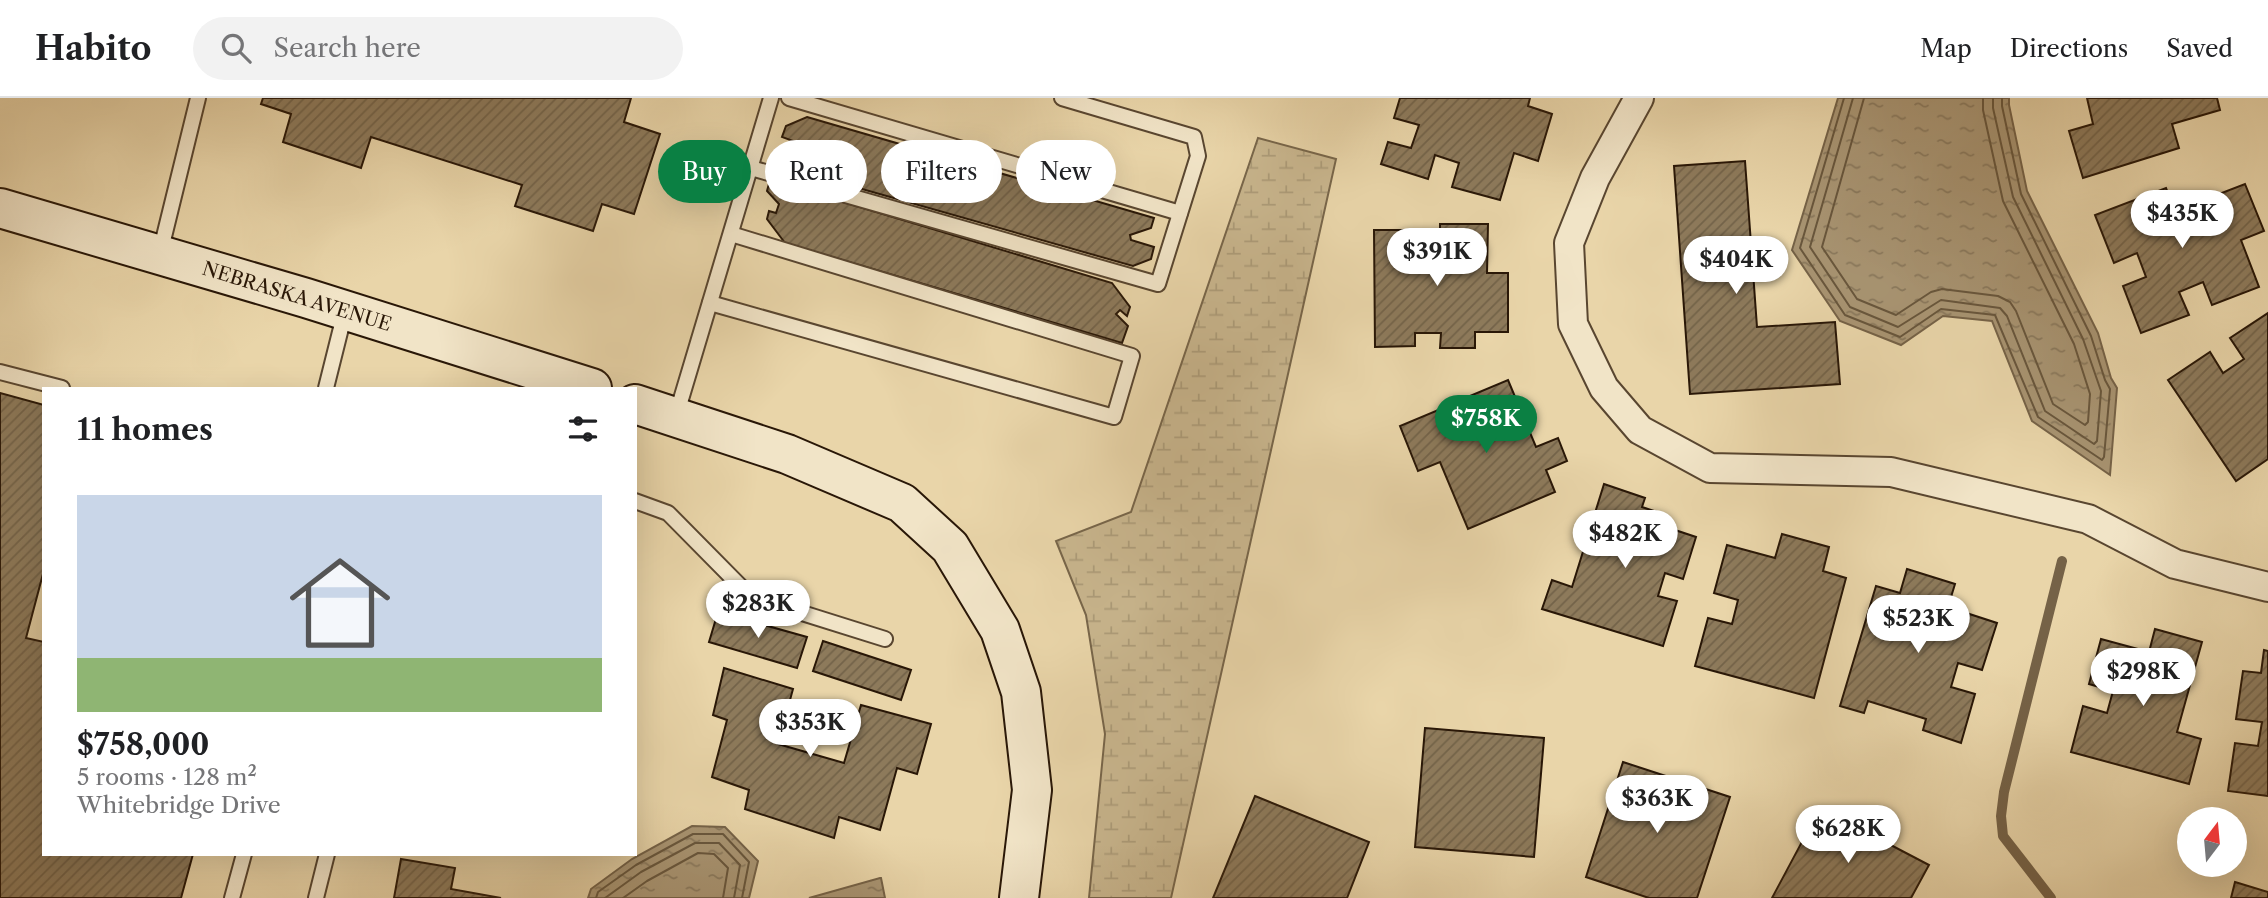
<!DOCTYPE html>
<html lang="en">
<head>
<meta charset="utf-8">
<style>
  :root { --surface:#fff; --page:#f2f2f2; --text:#202124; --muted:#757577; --line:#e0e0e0; --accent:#0b8043 }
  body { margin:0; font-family:"Libre Caslon Text",serif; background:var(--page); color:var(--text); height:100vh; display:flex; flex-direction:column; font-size:26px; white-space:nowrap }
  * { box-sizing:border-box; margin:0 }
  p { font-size:23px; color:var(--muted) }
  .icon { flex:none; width:38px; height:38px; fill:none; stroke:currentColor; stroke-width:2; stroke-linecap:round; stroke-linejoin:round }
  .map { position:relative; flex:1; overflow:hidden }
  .drawer { position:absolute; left:42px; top:289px; width:595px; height:469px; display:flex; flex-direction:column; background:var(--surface); border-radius:0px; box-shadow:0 7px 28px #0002 }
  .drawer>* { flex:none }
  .guide { position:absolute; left:658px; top:42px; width:665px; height:63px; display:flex; gap:14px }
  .needle { width:46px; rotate:16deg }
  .controls { position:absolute; left:2177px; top:709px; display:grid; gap:14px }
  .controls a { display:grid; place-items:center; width:70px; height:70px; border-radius:50%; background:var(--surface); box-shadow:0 7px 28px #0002; font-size:35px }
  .price { position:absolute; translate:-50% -60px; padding:0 16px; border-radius:24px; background:#fff; color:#222; font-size:23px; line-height:46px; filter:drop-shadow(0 2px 4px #0008) }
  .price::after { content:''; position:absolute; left:50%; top:42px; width:21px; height:16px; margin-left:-10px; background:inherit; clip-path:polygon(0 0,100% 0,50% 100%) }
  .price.active { background:var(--accent); color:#fff }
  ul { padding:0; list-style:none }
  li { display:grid; align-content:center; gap:14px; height:371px; padding:0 35px }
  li+li { border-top:2px solid var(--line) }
  li span { display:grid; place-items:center; height:217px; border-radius:0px; color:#555 }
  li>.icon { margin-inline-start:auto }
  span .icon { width:126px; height:126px; fill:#fffc; stroke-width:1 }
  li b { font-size:30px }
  h2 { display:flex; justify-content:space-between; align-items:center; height:84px; padding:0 35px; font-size:30px }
  .tag { padding:0 24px; border-radius:32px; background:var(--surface); box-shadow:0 7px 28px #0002; font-size:24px; line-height:63px }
  .tag.active { background:var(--accent); color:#fff }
  header { display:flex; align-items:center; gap:42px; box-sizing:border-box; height:98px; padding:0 35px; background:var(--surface); border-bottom:2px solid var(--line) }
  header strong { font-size:33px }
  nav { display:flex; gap:38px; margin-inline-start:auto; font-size:24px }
  .search { width:490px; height:63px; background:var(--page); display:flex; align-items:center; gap:18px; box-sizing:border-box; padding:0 24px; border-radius:38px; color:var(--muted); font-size:26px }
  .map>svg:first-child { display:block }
  .wetland { fill:url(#wetland-marsh); stroke:#78664a; stroke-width:2 }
  .water { fill:url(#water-ripples); stroke:#756247; stroke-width:2 }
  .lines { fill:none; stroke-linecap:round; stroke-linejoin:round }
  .shore { stroke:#68563c; stroke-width:2 }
  .stream { stroke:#756247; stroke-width:10 }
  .building { fill:url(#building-hatch); stroke:#291707; stroke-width:2 }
  .lane-casing { stroke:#594630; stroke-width:18 }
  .street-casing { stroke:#594630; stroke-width:32 }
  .secondary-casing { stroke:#291707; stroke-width:42 }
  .lane { stroke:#f1e4c7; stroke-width:14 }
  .street { stroke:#f1e4c7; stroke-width:28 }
  .secondary { stroke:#f1e4c7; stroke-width:38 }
  .labels { text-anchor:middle; stroke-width:5; stroke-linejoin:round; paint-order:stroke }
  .street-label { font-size:19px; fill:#291707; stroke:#f1e4c7 }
</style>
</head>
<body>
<header>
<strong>Habito</strong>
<div class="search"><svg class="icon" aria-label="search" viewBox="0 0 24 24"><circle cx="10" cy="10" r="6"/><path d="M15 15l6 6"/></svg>Search here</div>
<nav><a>Map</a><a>Directions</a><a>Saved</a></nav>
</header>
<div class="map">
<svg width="2268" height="800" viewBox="0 0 2268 800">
  <defs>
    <pattern id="wetland-marsh" width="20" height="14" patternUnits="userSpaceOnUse" patternTransform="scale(1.75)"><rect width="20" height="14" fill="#c8b58d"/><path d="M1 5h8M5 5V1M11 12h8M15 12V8" fill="none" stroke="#ac9b78"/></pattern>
    <pattern id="water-ripples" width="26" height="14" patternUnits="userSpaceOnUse" patternTransform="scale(1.75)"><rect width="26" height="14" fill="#a89472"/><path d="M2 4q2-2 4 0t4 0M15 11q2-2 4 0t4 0" fill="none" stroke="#89785c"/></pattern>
    <pattern id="building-hatch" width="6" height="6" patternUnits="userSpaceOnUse" patternTransform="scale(1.75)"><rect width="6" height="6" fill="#8d7a5b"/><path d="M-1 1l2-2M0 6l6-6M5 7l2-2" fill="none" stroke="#736349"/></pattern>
  </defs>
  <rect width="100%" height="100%" fill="#e9d5a9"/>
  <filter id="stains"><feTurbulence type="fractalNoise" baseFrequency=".00286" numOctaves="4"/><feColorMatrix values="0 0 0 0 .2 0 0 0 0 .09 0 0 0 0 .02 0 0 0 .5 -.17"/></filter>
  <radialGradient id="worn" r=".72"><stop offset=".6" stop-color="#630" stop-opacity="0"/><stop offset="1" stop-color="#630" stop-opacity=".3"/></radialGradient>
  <polygon class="wetland" points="1258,40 1336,61 1171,800 1089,800 1105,636 1086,517 1056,443 1131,414"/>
  <g class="water">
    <polygon points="1838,0 2009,0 2009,7 2027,93 2098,235 2111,280 2117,290 2110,377 2032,323 1992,223 1943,218 1901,247 1840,223 1792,152"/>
    <polygon points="692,728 725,729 758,763 749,800 588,800 591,791 632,761"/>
    <polygon points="881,780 885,800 809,800 880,780"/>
  </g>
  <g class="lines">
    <g class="shore">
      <polyline points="1844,0 1800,150 1845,217 1900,239 1941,211 1995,217 2038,319 2102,362 2104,359 2110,291 2105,282 2091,238 2021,96 2002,8 2002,0"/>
      <polyline points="1853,0 1810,149 1850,209 1898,229 1941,202 2000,210 2007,218 2045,313 2094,346 2097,343 2101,293 2083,241 2013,99 1993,10 1993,0"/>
      <polyline points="1864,0 1822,149 1857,201 1896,217 1931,194 1942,191 1998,198 2010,204 2016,213 2053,306 2085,327 2088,324 2090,296 2074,246 2003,103 1983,12 1983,0"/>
      <polyline points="596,800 598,794 636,767 693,736 723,736 749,764 742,800"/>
      <polyline points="605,800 641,774 695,745 719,745 740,767 734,800"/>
      <polyline points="623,800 647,783 698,755 714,756 728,770 723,800"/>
    </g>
    <polyline class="stream" points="2051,800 2003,738 2001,718 2004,694 2062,463"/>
  </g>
  <g class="building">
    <polygon points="263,0 631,0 624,24 660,36 634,116 602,106 593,133 515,108 522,87 371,39 361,70 283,44 291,16 261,6"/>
    <polygon points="1400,0 1530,0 1528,8 1552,16 1538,63 1514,55 1500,102 1452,89 1459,65 1435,57 1428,81 1381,66 1388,44 1411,50 1419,27 1394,20"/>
    <polygon points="2087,0 2217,0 2220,12 2172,26 2179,50 2083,80 2069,33 2093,26"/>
    <polygon points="807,19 1154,120 1151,130 1130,137 1131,142 1154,149 1151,161 1133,168 788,70 796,44 782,39 786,28"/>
    <polygon points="1745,63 1757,229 1835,224 1840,286 1690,296 1674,68"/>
    <polygon points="770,82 1112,185 1130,209 1127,218 1120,212 1116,216 1128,228 1122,245 785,145 767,121 769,113 776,115 779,106 767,93"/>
    <polygon points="2245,86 2264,133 2241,142 2259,189 2212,207 2203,184 2179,194 2189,217 2141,235 2123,188 2146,179 2137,155 2114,165 2095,117 2166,90 2175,113"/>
    <polygon points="1440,126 1488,126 1487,175 1508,175 1508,234 1475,234 1475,250 1440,250 1441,235 1415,235 1415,248 1375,249 1374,132 1417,132 1417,151 1440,151"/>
    <polygon points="2268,215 2268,361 2236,383 2168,282 2210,254 2223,275 2244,261 2230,240"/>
    <polygon points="1508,282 1536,349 1558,340 1567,363 1546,372 1555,394 1468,431 1440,364 1418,373 1400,328 1443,310 1453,332 1474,323 1465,300"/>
    <polygon points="0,295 44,307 44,472 26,540 44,544 44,756 193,756 181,800 0,800"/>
    <polygon points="1604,386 1645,400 1642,409 1663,416 1660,427 1696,439 1683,481 1665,475 1658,498 1677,503 1663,548 1542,511 1552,482 1572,489"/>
    <polygon points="1782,436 1829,449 1823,473 1846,480 1814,600 1695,568 1708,520 1732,526 1738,502 1714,495 1727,447 1775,460"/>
    <polygon points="1907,471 1955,486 1948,509 1997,525 1982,572 1958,565 1951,589 1975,596 1961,645 1923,632 1926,621 1868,603 1864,615 1840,608 1876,488 1900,495"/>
    <polygon points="718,514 807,539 797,570 709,544"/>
    <polygon points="2155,531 2202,544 2177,634 2201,641 2189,686 2071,654 2083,608 2107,615 2113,593 2089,586 2101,541 2149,554"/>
    <polygon points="823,543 911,572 901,602 813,573"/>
    <polygon points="2264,552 2268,553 2268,698 2228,693 2235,645 2258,648 2262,624 2236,621 2243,573 2261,575"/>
    <polygon points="724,570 793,591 778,646 844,665 861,607 931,626 917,676 897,670 880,732 839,719 834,740 745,711 749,692 712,679 727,622 713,617"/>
    <polygon points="1425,630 1544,640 1534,759 1415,749"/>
    <polygon points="1623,664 1730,699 1697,800 1649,800 1586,779"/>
    <polygon points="1255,698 1369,744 1347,800 1213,800"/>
    <polygon points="1820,710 1929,767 1911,800 1772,800"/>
    <polygon points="401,761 455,770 451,791 501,800 394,800"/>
    <polygon points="2235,784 2268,794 2268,800 2231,800"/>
  </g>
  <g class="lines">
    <g class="lane-casing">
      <g id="lane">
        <polyline points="789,0 1180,115"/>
        <polyline points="751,70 1158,186 1198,58 1194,39 1062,0"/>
        <polyline points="160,155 198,0"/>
        <polyline points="710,205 1114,319 1132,258 731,136"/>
        <polyline points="0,274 62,290"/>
        <polyline points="326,290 345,214"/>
        <polyline points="676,318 771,0"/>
        <polyline points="635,403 668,415 751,499 885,541"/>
        <polyline points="232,800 244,756"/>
        <polyline points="316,800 327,756"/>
      </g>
    </g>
    <g class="street-casing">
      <polyline id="street" points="1639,0 1595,80 1569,145 1573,226 1604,290 1640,332 1710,370 1891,374 2088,421 2175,466 2268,489"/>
    </g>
    <g class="secondary-casing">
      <g id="secondary">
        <polyline points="0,110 306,200 592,290"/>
        <polyline points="635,306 787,356 902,405 950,449 1000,532 1021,594 1032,692 1019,800"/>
      </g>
    </g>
    <use href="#lane" class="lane"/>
    <use href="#street" class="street"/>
    <use href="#secondary" class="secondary"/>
  </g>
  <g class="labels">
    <g class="street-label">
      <text transform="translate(297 198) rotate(17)" y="7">NEBRASKA AVENUE</text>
    </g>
  </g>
  <rect width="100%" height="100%" filter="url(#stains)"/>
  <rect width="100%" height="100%" fill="url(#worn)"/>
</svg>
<div class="controls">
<a><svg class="needle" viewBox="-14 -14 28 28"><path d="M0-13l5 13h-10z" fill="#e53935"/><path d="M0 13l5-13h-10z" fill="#757577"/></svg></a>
</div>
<b class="price" style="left:2182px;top:152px">$435K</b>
<b class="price" style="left:1437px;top:190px">$391K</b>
<b class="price" style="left:1736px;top:198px">$404K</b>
<b class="price active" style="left:1486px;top:357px">$758K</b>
<b class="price" style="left:1625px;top:472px">$482K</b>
<b class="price" style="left:758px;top:542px">$283K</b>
<b class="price" style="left:1918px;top:557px">$523K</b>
<b class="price" style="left:2143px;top:610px">$298K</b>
<b class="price" style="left:810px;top:661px">$353K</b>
<b class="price" style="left:1657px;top:737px">$363K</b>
<b class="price" style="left:1848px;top:767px">$628K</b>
<div class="guide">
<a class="tag active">Buy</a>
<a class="tag">Rent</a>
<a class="tag">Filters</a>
<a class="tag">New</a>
</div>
<section class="drawer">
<h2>11 homes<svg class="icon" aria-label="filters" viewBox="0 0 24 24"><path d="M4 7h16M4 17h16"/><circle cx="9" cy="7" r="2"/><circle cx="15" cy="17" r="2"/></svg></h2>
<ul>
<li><span style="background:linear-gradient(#c9d6e8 75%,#8fb573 0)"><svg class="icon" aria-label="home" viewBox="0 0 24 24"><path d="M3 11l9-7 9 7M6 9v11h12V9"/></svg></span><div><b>$758,000</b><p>5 rooms · 128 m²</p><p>Whitebridge Drive</p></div></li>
</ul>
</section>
</div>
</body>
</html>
